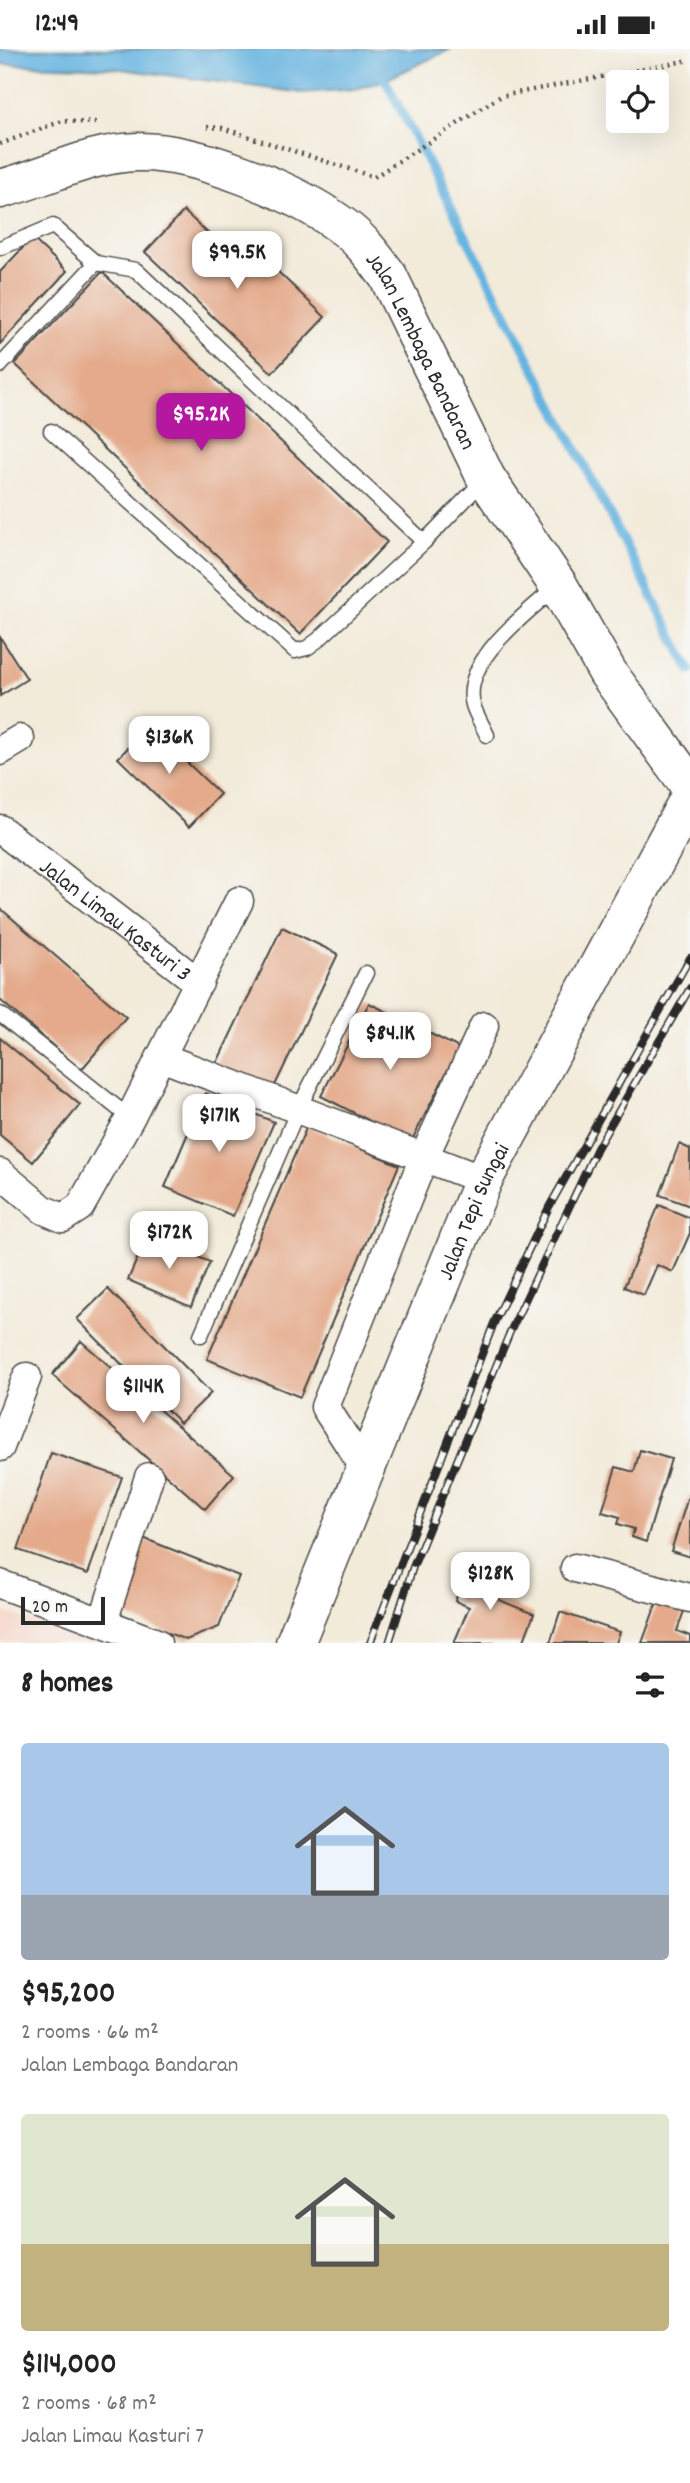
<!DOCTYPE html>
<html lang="en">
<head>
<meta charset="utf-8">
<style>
  :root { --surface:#fff; --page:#f2f2f2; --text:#222; --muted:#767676; --accent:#b5179e }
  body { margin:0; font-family:Dekko,sans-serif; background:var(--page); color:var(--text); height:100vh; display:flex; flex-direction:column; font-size:26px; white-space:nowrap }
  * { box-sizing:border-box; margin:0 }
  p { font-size:23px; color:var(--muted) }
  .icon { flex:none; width:38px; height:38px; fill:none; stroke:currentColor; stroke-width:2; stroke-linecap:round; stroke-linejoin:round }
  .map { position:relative; height:1594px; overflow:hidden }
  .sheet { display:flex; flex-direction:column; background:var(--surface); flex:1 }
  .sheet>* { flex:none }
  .fabs { position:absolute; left:606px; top:21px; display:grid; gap:14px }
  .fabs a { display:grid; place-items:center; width:63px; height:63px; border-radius:7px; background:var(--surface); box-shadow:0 7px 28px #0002; font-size:35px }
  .scale { position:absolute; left:21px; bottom:18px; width:84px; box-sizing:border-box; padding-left:7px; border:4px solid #2b2b2b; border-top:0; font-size:19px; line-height:24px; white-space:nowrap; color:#2b2b2b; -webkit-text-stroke:5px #f6f6f2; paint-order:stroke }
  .price { position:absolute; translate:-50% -60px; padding:0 16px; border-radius:14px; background:#fff; color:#222; font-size:23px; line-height:46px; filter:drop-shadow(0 2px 4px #0008) }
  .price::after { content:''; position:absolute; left:50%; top:42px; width:21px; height:16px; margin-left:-10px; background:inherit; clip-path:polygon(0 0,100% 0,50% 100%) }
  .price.selected { background:var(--accent); color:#fff }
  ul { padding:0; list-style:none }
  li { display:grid; align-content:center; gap:14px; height:371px; padding:0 21px }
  li span { display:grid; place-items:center; height:217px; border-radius:7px; color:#555 }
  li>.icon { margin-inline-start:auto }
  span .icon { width:126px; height:126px; fill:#fffc; stroke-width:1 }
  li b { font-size:30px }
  h2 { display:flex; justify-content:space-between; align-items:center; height:84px; padding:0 21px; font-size:30px }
  .status { display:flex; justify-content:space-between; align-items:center; height:49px; padding:0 35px; background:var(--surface); direction:ltr }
  .status svg { height:19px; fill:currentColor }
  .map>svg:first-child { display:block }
  .built { fill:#f6d2c4 }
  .water { fill:#66b4e0; stroke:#487086; stroke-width:2 }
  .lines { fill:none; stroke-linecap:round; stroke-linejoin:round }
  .stream { stroke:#66b4e0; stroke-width:9 }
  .building { fill:#e4aa8b }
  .lane-casing { stroke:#494845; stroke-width:17 }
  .street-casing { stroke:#494845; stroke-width:31 }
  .secondary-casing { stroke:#494845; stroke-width:41 }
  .path { stroke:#494845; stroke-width:4.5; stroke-dasharray:2 5; stroke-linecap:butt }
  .lane { stroke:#fff; stroke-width:14 }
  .street { stroke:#fff; stroke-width:28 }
  .secondary { stroke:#fff; stroke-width:38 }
  .rail-casing { stroke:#2b2b2b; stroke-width:8 }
  .rail { stroke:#f6f6f2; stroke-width:5; stroke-dasharray:16; stroke-linecap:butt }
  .labels { text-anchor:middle; stroke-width:5; stroke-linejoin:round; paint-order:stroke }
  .street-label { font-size:23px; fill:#2b2b2b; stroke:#f6f6f2 }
</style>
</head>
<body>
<div class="status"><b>12:49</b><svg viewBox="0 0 49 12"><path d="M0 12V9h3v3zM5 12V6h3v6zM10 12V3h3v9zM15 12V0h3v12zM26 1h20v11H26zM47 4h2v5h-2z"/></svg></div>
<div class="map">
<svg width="690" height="1594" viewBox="0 0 690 1594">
  <rect width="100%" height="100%" fill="#f6f6f2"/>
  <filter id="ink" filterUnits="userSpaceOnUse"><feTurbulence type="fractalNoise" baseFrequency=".0143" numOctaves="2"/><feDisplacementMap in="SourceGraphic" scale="14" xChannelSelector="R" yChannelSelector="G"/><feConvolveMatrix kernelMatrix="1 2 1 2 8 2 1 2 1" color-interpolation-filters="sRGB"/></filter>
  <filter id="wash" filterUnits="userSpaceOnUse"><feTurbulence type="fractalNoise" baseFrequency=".00686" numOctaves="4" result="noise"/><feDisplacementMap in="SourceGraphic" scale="28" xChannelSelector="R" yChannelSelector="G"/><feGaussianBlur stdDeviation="1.57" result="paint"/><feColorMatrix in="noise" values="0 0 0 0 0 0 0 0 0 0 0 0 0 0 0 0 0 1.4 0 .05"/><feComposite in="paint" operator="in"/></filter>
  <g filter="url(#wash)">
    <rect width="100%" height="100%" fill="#f3ebda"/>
    <polygon class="built" points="0,1561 94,1594 0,1594"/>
    <polygon class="water" points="0,0 451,0 385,31 356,40 303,44 112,19 0,15"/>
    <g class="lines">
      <polyline class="stream" points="381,23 690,621"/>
    </g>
    <g id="blocks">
      <g class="building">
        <polygon points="184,162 231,206 245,191 325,268 272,324 145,203"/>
        <polygon points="32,189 67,222 0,295 0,223"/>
        <polygon points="102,223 387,493 300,585 15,315"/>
        <polygon points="0,588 27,630 0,647"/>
        <polygon points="149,677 220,745 189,778 118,709"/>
        <polygon points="0,859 126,968 81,1021 0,951"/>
        <polygon points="282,878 338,905 269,1049 213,1022"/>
        <polygon points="369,954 459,999 411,1093 321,1047"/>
        <polygon points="0,989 80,1056 33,1113 0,1086"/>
        <polygon points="205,1044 274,1073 233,1167 165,1138"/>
        <polygon points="307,1077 399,1116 300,1348 207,1310"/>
        <polygon points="679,1095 690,1100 690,1157 660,1146"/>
        <polygon points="659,1156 690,1169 690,1184 673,1223 657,1216 644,1246 624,1238"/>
        <polygon points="147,1187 210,1213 191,1258 128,1231"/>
        <polygon points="108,1240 211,1344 180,1374 77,1270"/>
        <polygon points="81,1292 234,1426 205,1460 52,1326"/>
        <polygon points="640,1401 671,1410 646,1493 632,1488 634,1480 618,1475 620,1468 602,1463 616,1418 634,1423"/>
        <polygon points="51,1404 122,1428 88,1525 18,1501"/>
        <polygon points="689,1445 690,1445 690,1508 671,1502"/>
        <polygon points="143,1489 239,1527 219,1578 186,1591 113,1562"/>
        <polygon points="469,1518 506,1533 499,1551 534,1565 523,1594 454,1594 469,1558 455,1552"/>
        <polygon points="658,1550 685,1559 677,1582 690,1587 690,1594 642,1594"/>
        <polygon points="560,1563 620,1583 616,1594 550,1594"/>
      </g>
    </g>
  </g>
  <g filter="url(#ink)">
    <use href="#blocks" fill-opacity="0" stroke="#494845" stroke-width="2"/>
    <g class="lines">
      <g class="lane-casing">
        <g id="lane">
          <polyline points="0,199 53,177 96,214 136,221 424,493"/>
          <polyline points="0,317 96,214"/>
          <polyline points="51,382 295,602 307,599 318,591 424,493 485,430"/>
          <path d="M487,686c-4,-9 -11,-20 -14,-30 -12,-45 55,-92 84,-119"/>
          <polyline points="0,965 130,1069"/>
          <polyline points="201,1286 298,1061 366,924"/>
        </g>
      </g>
      <g class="street-casing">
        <g id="street">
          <polyline points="0,702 20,690"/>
          <path id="s1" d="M0,780l199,154"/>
          <polyline points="161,1008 483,1131"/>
          <polyline points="0,1124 44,1161 63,1169 80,1158 130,1069 239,852"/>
          <polyline points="0,1398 27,1328"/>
          <polyline points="365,1420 325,1358 424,1108 484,977"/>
          <polyline points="575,1519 690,1549"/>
          <polyline points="0,1535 157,1594"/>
          <polyline points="103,1573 149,1428"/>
        </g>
      </g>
      <g class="secondary-casing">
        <g id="secondary">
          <path id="s2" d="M0,140c48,-12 88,-36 138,-37 59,-1 156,39 203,73 20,14 33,32 47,51l98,202 72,107 50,88 82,113"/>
          <path id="s3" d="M295,1594l188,-463 207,-383"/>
        </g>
      </g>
      <g class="path">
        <polyline points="207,78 222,79 374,128 501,47 690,11"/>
        <polyline points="0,95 62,72 96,74"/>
      </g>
      <use href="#lane" class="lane"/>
      <use href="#street" class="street"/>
      <use href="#secondary" class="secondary"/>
      <g class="rail-casing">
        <g id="rail">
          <polyline points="370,1594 494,1274 549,1158 690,909"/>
          <polyline points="389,1594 413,1518 510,1283 597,1099 690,939"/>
        </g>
      </g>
      <use href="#rail" class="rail"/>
    </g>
  </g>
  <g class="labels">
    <g class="street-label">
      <text dy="8" stroke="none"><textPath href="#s2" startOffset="513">Jalan Lembaga Bandaran</textPath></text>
      <text dy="8" stroke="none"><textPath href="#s1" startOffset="147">Jalan Limau Kasturi 3</textPath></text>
      <text dy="8" stroke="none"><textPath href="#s3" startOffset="467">Jalan Tepi Sungai</textPath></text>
    </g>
  </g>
</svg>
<div class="fabs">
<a><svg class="icon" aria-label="locate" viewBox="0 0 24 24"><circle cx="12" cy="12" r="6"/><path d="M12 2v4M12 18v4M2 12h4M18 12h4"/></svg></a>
</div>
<div class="scale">20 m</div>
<b class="price" style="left:237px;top:242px">$99.5K</b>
<b class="price selected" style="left:201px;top:404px">$95.2K</b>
<b class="price" style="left:169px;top:727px">$136K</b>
<b class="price" style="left:390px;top:1023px">$84.1K</b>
<b class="price" style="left:219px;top:1105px">$171K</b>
<b class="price" style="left:169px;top:1222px">$172K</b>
<b class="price" style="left:143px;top:1376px">$114K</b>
<b class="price" style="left:490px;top:1563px">$128K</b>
</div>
<section class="sheet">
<h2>8 homes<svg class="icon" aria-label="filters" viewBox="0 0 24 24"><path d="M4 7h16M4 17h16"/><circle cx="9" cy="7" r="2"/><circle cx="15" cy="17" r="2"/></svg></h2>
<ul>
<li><span style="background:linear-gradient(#a9c7e8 70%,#9aa5b1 0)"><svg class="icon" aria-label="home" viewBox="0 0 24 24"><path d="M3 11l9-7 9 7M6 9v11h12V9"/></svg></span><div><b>$95,200</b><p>2 rooms · 66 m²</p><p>Jalan Lembaga Bandaran</p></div></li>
<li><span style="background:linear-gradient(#dfe7d0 60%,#c2b280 0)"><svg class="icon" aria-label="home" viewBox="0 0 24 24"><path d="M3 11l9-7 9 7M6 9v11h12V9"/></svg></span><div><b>$114,000</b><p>2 rooms · 68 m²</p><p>Jalan Limau Kasturi 7</p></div></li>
</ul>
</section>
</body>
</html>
